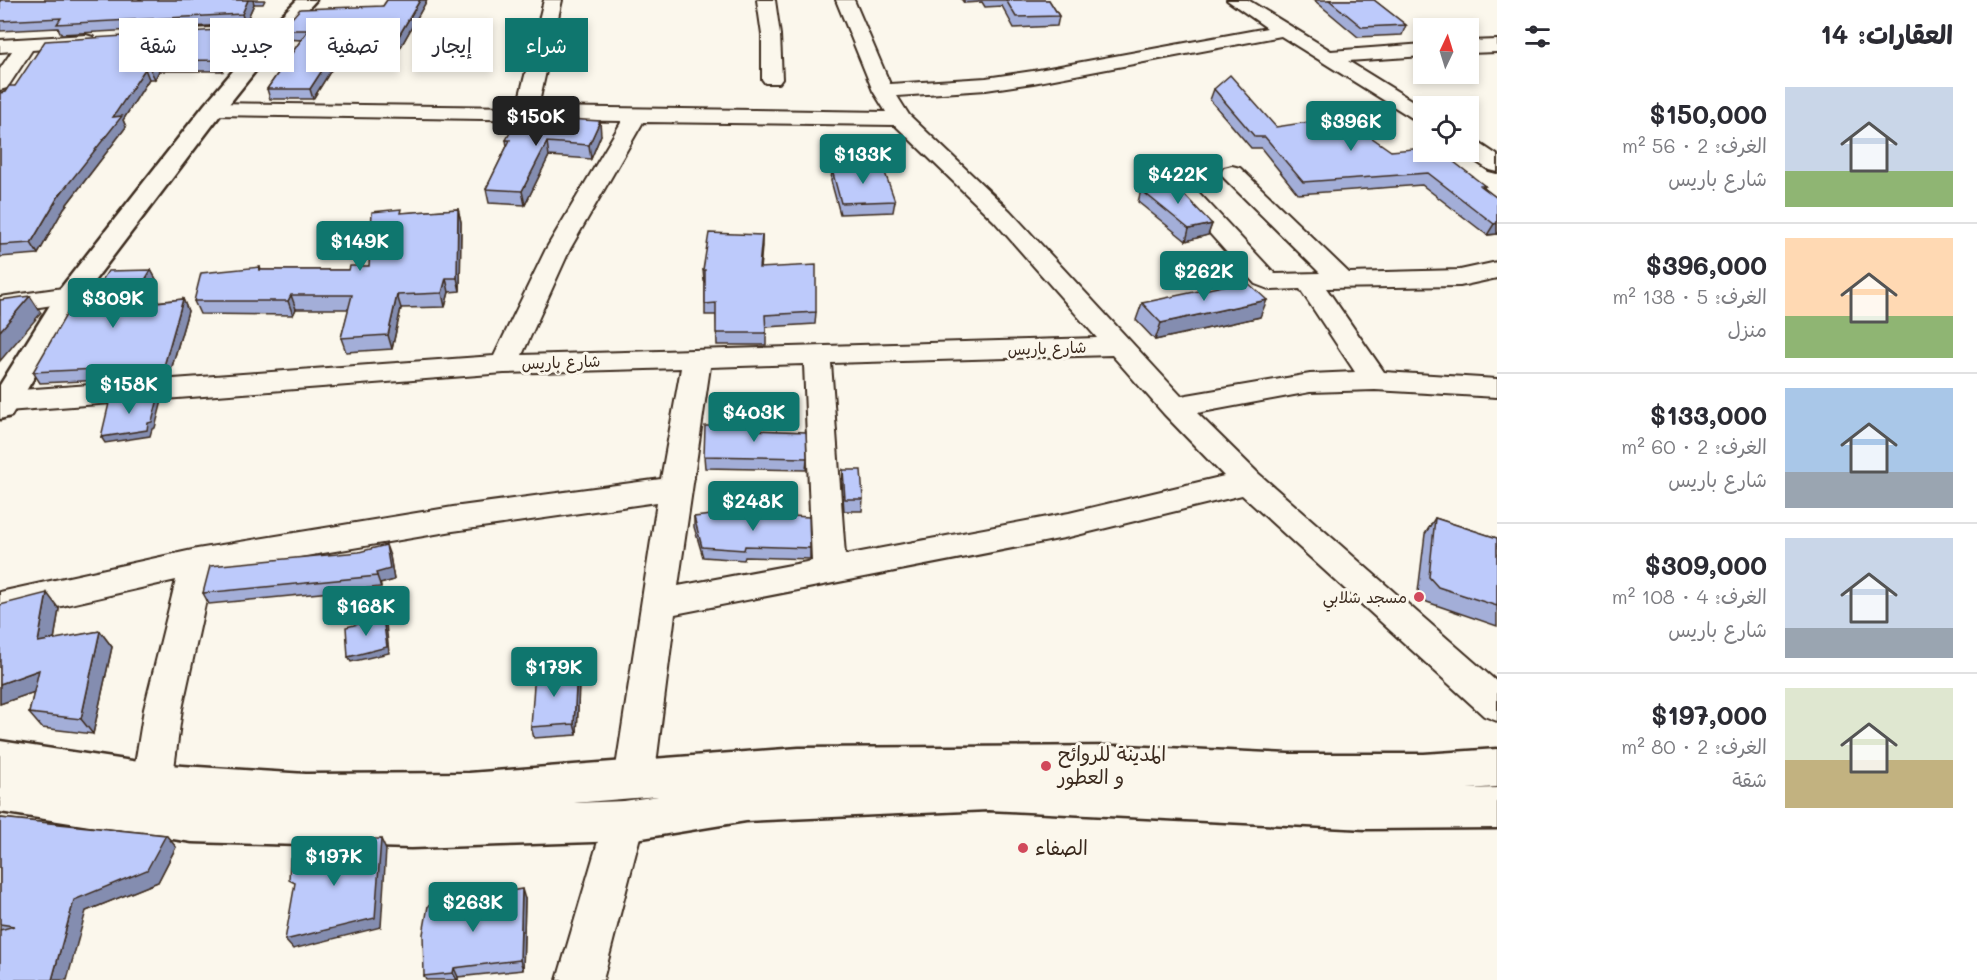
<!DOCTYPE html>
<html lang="ar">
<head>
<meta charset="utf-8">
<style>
  :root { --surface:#fff; --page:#f7f7f7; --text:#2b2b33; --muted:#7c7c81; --line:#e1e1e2; --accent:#0f766e }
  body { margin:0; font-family:Mali,"Playpen Sans Arabic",sans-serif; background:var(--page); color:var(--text); direction:rtl; height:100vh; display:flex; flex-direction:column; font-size:22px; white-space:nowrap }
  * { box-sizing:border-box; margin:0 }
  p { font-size:20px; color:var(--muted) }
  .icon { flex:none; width:33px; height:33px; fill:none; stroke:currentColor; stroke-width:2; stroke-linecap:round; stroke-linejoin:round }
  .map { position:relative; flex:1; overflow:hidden; direction:ltr }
  .sheet { display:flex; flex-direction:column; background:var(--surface); width:480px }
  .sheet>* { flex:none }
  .top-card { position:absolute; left:18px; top:18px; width:570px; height:54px; direction:rtl; display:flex; gap:12px }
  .needle { width:39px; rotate:4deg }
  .tools { position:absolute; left:1413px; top:18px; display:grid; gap:12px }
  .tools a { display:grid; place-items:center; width:66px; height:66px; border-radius:0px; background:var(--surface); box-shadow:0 3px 9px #0003; font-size:30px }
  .price { position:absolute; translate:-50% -51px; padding:0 14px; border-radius:6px; background:var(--accent); color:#fff; font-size:20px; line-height:39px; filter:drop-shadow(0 2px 3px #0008) }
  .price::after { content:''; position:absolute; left:50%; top:36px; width:18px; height:14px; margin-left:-9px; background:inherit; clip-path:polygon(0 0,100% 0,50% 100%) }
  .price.active { background:#222; color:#fff }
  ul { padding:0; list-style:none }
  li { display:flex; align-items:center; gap:18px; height:150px; padding:0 24px }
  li+li { border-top:2px solid var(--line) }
  li span { display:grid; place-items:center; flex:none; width:168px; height:120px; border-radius:0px; color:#555 }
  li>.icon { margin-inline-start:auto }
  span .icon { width:72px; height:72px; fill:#fffc; stroke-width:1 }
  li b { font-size:26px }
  h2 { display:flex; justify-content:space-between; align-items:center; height:72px; padding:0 24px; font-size:26px }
  .chip { padding:0 21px; border-radius:0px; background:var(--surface); box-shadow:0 3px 9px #0003; font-size:21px; line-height:54px }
  .chip.active { background:var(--accent); color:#fff }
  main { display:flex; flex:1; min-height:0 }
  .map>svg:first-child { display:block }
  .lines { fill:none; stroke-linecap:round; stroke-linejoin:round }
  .street-casing { stroke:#3b2a1e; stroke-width:4 }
  .secondary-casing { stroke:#3b2a1e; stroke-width:5 }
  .street { fill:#fbf7ec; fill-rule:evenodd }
  .secondary { fill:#fbf7ec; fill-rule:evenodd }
  .wall { fill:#a3aed8; stroke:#3b2a1e; stroke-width:1.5 }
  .shaded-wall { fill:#848db0; stroke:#3b2a1e; stroke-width:1.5 }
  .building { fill:#bdcafb; stroke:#3b2a1e; stroke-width:1.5 }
  .poi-dot { fill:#d1495b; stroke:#fbf7ec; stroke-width:2 }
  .labels { text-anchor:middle; stroke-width:6; stroke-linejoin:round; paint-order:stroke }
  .street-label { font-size:16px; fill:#3b2a1e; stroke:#fbf7ec }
  .poi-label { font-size:16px; fill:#3b2a1e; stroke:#fbf7ec; text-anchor:end }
  .near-poi-label { font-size:20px; fill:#3b2a1e; stroke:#fbf7ec; text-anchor:start }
</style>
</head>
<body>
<main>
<section class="sheet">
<h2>العقارات: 14<svg class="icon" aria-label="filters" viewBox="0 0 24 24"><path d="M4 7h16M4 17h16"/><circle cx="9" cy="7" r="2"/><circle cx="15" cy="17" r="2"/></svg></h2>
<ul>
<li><span style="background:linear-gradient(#c9d6e8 70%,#8fb573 0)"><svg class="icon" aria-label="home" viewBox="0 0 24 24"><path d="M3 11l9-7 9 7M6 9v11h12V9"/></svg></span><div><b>$150,000</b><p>الغرف: 2 · 56 m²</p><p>شارع باريس</p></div></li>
<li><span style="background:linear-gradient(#ffd9b3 65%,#8fb573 0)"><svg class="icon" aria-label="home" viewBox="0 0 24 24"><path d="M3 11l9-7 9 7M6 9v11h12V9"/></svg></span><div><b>$396,000</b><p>الغرف: 5 · 138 m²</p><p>منزل</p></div></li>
<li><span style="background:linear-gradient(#a9c7e8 70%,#9aa5b1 0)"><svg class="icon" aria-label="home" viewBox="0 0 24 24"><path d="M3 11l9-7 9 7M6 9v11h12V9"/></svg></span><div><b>$133,000</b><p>الغرف: 2 · 60 m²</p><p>شارع باريس</p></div></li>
<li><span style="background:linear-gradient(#c9d6e8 75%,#9aa5b1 0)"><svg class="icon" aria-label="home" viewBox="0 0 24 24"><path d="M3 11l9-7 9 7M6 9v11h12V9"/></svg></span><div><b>$309,000</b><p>الغرف: 4 · 108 m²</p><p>شارع باريس</p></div></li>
<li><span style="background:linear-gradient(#dfe7d0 60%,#c2b280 0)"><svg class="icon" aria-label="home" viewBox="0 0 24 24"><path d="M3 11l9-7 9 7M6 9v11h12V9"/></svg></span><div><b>$197,000</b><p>الغرف: 2 · 80 m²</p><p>شقة</p></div></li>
</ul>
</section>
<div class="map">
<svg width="1497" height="980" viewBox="0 0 1497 980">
  <rect width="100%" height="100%" fill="#fbf7ec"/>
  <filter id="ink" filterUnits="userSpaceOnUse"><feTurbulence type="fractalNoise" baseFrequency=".0167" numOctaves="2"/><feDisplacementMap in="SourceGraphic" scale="12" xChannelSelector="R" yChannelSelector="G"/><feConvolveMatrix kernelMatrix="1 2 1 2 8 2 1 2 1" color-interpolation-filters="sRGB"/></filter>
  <g filter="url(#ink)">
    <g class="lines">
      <g class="street-casing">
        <g id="street">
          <path d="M544,0h18l-24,107 348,5 -13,-21 -37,-91h18l36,84 96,-6 47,-7 234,-43 -40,-28h21l83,51 93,-7v12l-76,5 76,47v15l-7,-2 -136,-85 -248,47 -47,7 -89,6 12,19 101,96 171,185 129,-22 45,-2 -55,-83 -29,1 -16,-6 -85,-95 -3,-5 3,-5 8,-2 8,2 89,95 45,-1 -96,-95 -3,-5 3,-5 8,-2 8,2 109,105 111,-3 37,-8v16l-37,8 -134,2 58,84 113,7v18l-122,-7 -65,2 -113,21 62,61 238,208v39l-13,-5 -242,-221 -173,42 -394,77 -21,166 -6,13 -14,5 -14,-5 -6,-13 43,-278 -204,29 -241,41 -30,137 -10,74 -6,13 -14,5 -14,-5 -6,-13 12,-74 32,-129 -176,40v-28l197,-43 256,-42 208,-28 20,-111 -177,5 -497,38 -7,-2v-16l7,-2 487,-35 52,-107 76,-128 -409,-6 -7,-2 -3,-4 3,-4 7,-2 304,4zM643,122l252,3 99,96 103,117 -575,17 48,-106zM1112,355l52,59 60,62 -155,37 -224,42 -14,-192zM804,364l8,197 -134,25 32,-219z"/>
          <polygon points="757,0 775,0 780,35 782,79 779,83 765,83 762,79 762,35"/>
          <polygon points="278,24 285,26 287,30 285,34 193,41 186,39 184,35 186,31 193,29"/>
          <polygon points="86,35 93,37 95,41 93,45 32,50 7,88 0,90 0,69 12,51 0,52 0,40"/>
          <polygon points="1497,40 1497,52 1468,53 1468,41"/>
          <polygon points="1468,140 1476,141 1497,155 1497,172 1489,170 1462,152 1468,152"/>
          <polygon points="70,287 79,289 83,295 79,301 0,313 0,297"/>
          <polygon points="624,802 638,808 644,821 603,980 557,980 604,821 610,808"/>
        </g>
      </g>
      <g class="secondary-casing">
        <g id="secondary">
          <polygon points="297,0 316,0 285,34 221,114 82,297 11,416 0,419 0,385 60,289 205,104 271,26"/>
          <path d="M0,741l152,23 154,10 163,-1 330,-25 327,-2 162,8h136l73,-5v38l-30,2 30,-1v40l-131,1 -378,-19 -242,11 -122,20 -213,7 -219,-6 -192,-30zM658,796l-34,5 -50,2z"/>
        </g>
      </g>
      <use href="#street" class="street"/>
      <use href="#secondary" class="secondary"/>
    </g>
    <g class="wall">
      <polygon points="0,0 265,0 263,4 254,4 245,24 61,34 58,28 0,31"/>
      <polygon points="387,0 427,0 390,66 333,67 313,99 270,99 267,89 301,40 284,39 281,30 383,6"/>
      <polygon points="962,0 1049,0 1059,16 1057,26 1014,28 1002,6 985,7 982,2 964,3"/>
      <polygon points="1314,0 1374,0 1406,25 1402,35 1358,37"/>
      <polygon points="234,29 238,39 223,71 159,71 155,79 149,79 123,120 126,127 64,208 38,254 0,257 0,93 5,92 15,86"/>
      <polygon points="1214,89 1276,127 1391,151 1485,186 1484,188 1497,198 1497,234 1487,235 1422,185 1298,194 1261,148 1251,148 1210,100"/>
      <polygon points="601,135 591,159 549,156 525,205 489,203 486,189 507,146 506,140"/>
      <polygon points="832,170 895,201 893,212 840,214 831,181"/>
      <polygon points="1141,190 1212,224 1208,235 1186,241 1138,202"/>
      <polygon points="458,209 461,222 460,291 449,292 445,307 401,308 392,349 346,352 341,338 349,309 296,309 293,315 200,314 194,301 260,267 261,270 349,270 369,266 402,213"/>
      <polygon points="762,235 760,268 816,312 815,324 766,327 766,345 717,345 716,315 705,315 705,281 704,281 703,270"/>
      <polygon points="151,270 157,281 143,303 183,299 188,311 169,377 40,383 33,372"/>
      <polygon points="1142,303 1260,317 1155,340 1136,320"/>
      <polygon points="752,430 807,458 806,470 705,468 704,456"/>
      <polygon points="843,470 863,499 862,511 844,511 842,482"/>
      <polygon points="694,517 810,548 810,559 745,557 744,560 703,557 694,527"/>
      <polygon points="1435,518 1497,538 1497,626 1427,602 1418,592 1425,534"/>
      <polygon points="390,556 394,580 380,584 381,587 209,604 203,593"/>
      <polygon points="0,605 59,609 54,640 100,631 112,647 93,734 42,728 29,713 34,692 0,704"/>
      <polygon points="577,669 579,680 577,735 534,738 531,727"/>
      <polygon points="0,818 166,835 176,847 158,882 86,911 0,980"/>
      <polygon points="525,899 523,970 458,977 458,980 426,980 424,976"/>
    </g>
    <g class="shaded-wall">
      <polygon points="248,0 253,0 254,4 245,24 242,14"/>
      <polygon points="420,0 427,0 390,66 387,56"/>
      <polygon points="234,29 238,39 223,71 219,60"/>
      <polygon points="330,58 333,67 313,99 310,89"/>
      <polygon points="155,61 159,71 155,79 150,69"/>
      <polygon points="145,69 149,79 123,120 126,127 64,208 38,254 31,243 58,197"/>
      <polygon points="600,121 601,135 591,159 589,145"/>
      <polygon points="547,142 549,156 525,205 522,191"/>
      <polygon points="458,209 461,222 460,291 457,278"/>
      <polygon points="1497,223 1497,234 1487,235 1494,224"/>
      <polygon points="1212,224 1208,235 1186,241 1189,229"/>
      <polygon points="762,235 762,247 759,280 759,268"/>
      <polygon points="151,270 157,281 136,316 130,305"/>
      <polygon points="446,278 449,292 445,307 442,293"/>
      <polygon points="291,295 296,309 293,315 288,301"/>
      <polygon points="397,295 401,308 392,349 388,335"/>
      <polygon points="30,296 41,313 0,361 0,331"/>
      <polygon points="183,299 188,311 169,377 164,366"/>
      <polygon points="1267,300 1260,317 1155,340 1161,323"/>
      <polygon points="159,395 162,401 155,428 152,429 150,436 105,443 101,437 148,423"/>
      <polygon points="386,545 390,556 394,580 380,584 381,587 376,573"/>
      <polygon points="47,593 59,609 51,658 38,642"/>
      <polygon points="383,618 386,624 389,653 351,662 348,657"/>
      <polygon points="100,631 112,647 93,734 81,719"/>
      <polygon points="577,669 579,680 577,735 574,724"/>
      <polygon points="39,670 52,686 0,704 0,684"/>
      <polygon points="166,835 176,847 158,882 86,911 67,980 52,980 74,900"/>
      <polygon points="381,839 386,850 381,927 293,949 285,940"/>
      <polygon points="522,889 525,899 523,970 520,960"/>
      <polygon points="454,968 458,977 458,980 457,980 453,973"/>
    </g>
    <g class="building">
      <polygon points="0,0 248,0 242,14 57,24 61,18 0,21"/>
      <polygon points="387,0 420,0 387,56 330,58 310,89 267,89 308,30 281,30 300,9 383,6"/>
      <polygon points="1006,0 1049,0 1059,16 1016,17"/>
      <polygon points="1329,0 1374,0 1406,25 1362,27"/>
      <polygon points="234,29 219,60 155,61 150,69 145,69 113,117 122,116 58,197 31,243 0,245 0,93 5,92 9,86 15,86 45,41"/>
      <polygon points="1230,75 1276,127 1342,117 1391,151 1424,148 1424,152 1441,152 1485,186 1481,186 1497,198 1497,223 1494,224 1428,173 1303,182 1265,137 1255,137 1214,89"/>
      <polygon points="519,116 600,121 589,145 547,142 522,191 486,189 510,140 506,140"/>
      <polygon points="883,167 895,201 841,203 832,170"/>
      <polygon points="1173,183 1212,224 1189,229 1141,190"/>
      <polygon points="401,209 400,213 458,209 457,278 446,278 442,293 397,295 388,335 341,338 352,295 291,295 288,301 194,301 201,273 260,267 259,270 349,270 350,266 369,266 372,212"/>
      <polygon points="709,233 762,235 759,268 816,265 816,312 765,315 766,333 716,333 716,303 705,304 705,270 703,270"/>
      <polygon points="151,270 130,305 183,299 164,366 33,372 77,296 93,294 108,271"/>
      <polygon points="1246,281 1267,300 1161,323 1142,303"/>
      <polygon points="30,296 0,331 0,300"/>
      <polygon points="159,395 152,422 148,423 147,430 101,437 110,399"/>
      <polygon points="705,426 752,426 752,430 806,432 807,458 704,456"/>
      <polygon points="843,470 861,470 863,499 845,499"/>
      <polygon points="712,515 775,519 776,515 809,517 810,548 745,546 744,550 702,547 694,517"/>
      <polygon points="1435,518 1497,538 1497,606 1438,587 1429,577"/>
      <polygon points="386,545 390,569 376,573 377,576 203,593 210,566 359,552"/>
      <polygon points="47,593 38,642 100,631 81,719 29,713 39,670 0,684 0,605"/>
      <polygon points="383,618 387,647 348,657 346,627"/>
      <polygon points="577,669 574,724 531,727 535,671"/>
      <polygon points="0,818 166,835 147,870 74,900 52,980 0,980 0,930 14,926 0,924"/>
      <polygon points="363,839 381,839 375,918 285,940 295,883 289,880 290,859 323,854 328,843"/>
      <polygon points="522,889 520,960 454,968 453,973 424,976 423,934 428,906"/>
    </g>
  </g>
  <g class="poi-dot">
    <circle cx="1419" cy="597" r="6"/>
    <circle cx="1046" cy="766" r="6"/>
    <circle cx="1023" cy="848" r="6"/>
  </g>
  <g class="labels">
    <g class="street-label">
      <text transform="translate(1047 348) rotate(-2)" y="6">شارع باريس</text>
      <text transform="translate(561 362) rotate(-2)" y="6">شارع باريس</text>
    </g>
    <g class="poi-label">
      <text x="1407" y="603">مسجد شلابي</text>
    </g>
    <g class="near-poi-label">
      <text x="1058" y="761">المدينة للروائح<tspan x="1058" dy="23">و العطور</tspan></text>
      <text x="1035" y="855">الصفاء</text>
    </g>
  </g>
</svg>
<div class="tools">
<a><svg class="needle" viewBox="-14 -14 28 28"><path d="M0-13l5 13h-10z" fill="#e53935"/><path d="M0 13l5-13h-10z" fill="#7c7c81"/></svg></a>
<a><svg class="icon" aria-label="locate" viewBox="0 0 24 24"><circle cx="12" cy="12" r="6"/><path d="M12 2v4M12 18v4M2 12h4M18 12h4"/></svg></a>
</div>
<b class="price active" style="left:536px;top:147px">$150K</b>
<b class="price" style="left:1351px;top:152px">$396K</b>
<b class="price" style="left:863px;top:185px">$133K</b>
<b class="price" style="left:1178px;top:205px">$422K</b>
<b class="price" style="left:360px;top:272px">$149K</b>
<b class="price" style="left:1204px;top:302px">$262K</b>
<b class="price" style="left:113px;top:329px">$309K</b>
<b class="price" style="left:129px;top:415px">$158K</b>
<b class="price" style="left:754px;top:443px">$403K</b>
<b class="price" style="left:753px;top:532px">$248K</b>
<b class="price" style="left:366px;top:637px">$168K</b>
<b class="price" style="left:554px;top:698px">$179K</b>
<b class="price" style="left:334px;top:887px">$197K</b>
<b class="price" style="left:473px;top:933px">$263K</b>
<div class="top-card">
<a class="chip active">شراء</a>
<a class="chip">إيجار</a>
<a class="chip">تصفية</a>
<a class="chip">جديد</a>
<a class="chip">شقة</a>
</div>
</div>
</main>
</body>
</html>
